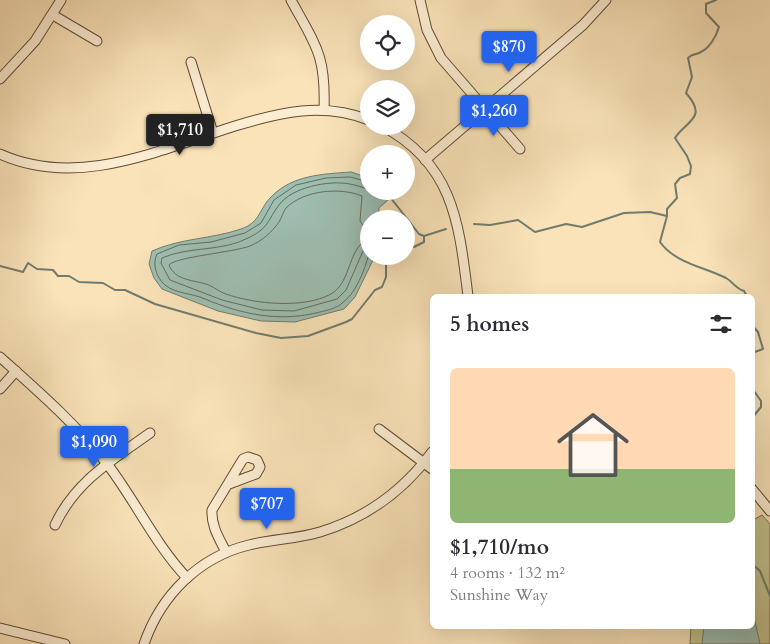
<!DOCTYPE html>
<html lang="en">
<head>
<meta charset="utf-8">
<style>
  :root { --surface:#fff; --page:#f2f2f3; --text:#2b2b33; --muted:#7c7c81; --line:#e1e1e2; --accent:#2563eb }
  body { margin:0; font-family:Cardo,serif; background:var(--page); color:var(--text); height:100vh; display:flex; flex-direction:column; font-size:19px; white-space:nowrap }
  * { box-sizing:border-box; margin:0 }
  p { font-size:16px; color:var(--muted) }
  .icon { flex:none; width:28px; height:28px; fill:none; stroke:currentColor; stroke-width:2; stroke-linecap:round; stroke-linejoin:round }
  .map { position:relative; flex:1; overflow:hidden }
  .sheet { position:absolute; left:430px; top:294px; width:325px; height:335px; display:flex; flex-direction:column; background:var(--surface); border-radius:8px; box-shadow:0 5px 20px #0002 }
  .sheet>* { flex:none }
  .buttons { position:absolute; left:360px; top:15px; display:grid; gap:10px }
  .buttons a { display:grid; place-items:center; width:55px; height:55px; border-radius:50%; background:var(--surface); box-shadow:0 5px 20px #0002; font-size:25px }
  .price { position:absolute; translate:-50% -42px; padding:0 11px; border-radius:5px; background:var(--accent); color:#fff; font-size:16px; line-height:32px; filter:drop-shadow(0 1px 2px #0008) }
  .price::after { content:''; position:absolute; left:50%; top:30px; width:15px; height:11px; margin-left:-8px; background:inherit; clip-path:polygon(0 0,100% 0,50% 100%) }
  .price.current { background:#222; color:#fff }
  ul { padding:0; list-style:none }
  li { display:grid; align-content:center; gap:10px; height:265px; padding:0 20px }
  li+li { border-top:1px solid var(--line) }
  li span { display:grid; place-items:center; height:155px; border-radius:8px; color:#555 }
  li>.icon { margin-inline-start:auto }
  span .icon { width:90px; height:90px; fill:#fffc; stroke-width:1 }
  li b { font-size:21px }
  h2 { display:flex; justify-content:space-between; align-items:center; height:60px; padding:0 20px; font-size:21px }
  .map>svg:first-child { display:block }
  .green { fill:#c3c28c; stroke:#786e4b }
  .water { fill:#9ebeb1; stroke:#707c6e }
  .lines { fill:none; stroke-linecap:round; stroke-linejoin:round }
  .shore { stroke:#656c5e; stroke-width:1 }
  .stream { stroke:#707c6e; stroke-width:2 }
  .minor-casing { stroke:#604c36; stroke-width:11 }
  .minor { stroke:#fcedd2; stroke-width:9 }
</style>
</head>
<body>
<div class="map">
<svg width="770" height="644" viewBox="0 0 770 644">
  <rect width="100%" height="100%" fill="#fae3b9"/>
  <filter id="stains"><feTurbulence type="fractalNoise" baseFrequency=".004" numOctaves="4"/><feColorMatrix values="0 0 0 0 .2 0 0 0 0 .09 0 0 0 0 .02 0 0 0 .5 -.17"/></filter>
  <radialGradient id="worn" r=".72"><stop offset=".6" stop-color="#630" stop-opacity="0"/><stop offset="1" stop-color="#630" stop-opacity=".3"/></radialGradient>
  <polygon class="green" points="762,515 770,524 770,644 690,644 691,626 752,626 753,520"/>
  <g class="water">
    <path d="M351,172l18,6v13h29l-19,17 -1,11h-9v37h4v4l-18,37 -11,12 -49,13 -34,-1 -43,-10 -56,-22 -8,-11 -5,-14 3,-13c29,-13 60,-12 89,-22 20,-7 18,-21 31,-33 21,-21 51,-22 79,-24z"/>
    <polygon points="753,612 760,644 702,644 704,626 752,626"/>
  </g>
  <g class="lines">
    <g class="shore">
      <path d="M369,182l-19,-5 -24,1 -30,7 -22,15 -13,23 -16,10 -34,9 -32,3 -22,9c-5,10 -1,23 8,31 11,9 27,8 40,14 36,15 72,23 111,14 8,-2 19,-4 25,-9 15,-10 23,-33 28,-50"/>
      <path d="M369,189c-7,-1 -12,-4 -19,-5 -21,-4 -58,3 -71,21 -12,16 -10,23 -31,33 -26,14 -59,8 -86,20l-1,5 9,17 52,20 40,10 32,1 43,-12 9,-9 17,-39 6,-5"/>
      <path d="M369,234l-9,-13 2,-25c-22,-9 -58,-6 -76,12 -3,4 -4,9 -7,14 -7,10 -17,19 -29,24 -15,6 -75,11 -81,19 6,16 26,15 40,20 6,3 11,7 17,9 28,10 78,15 105,0 21,-12 16,-46 38,-56"/>
    </g>
    <g class="stream">
      <polyline points="390,197 419,234 424,236"/>
      <path d="M667,216v-7l10,-11 -2,-14 5,-6 10,-4 1,-8 -4,-10 -12,-18c10,-17 34,-19 11,-45l6,-16 -4,-19c4,-4 6,-3 11,-5 10,-4 17,-16 20,-26l-13,-14v-9l10,-4"/>
      <path d="M474,224l16,1 28,-5 17,12 31,-8 16,3 42,-14 26,-1 17,4 -7,26c15,21 44,25 66,36 7,4 9,10 18,13l3,5"/>
      <polyline points="406,247 411,245 414,247 424,242 424,236 446,229"/>
      <polyline points="0,266 23,272 28,263 37,269 53,270 58,276 69,276 79,282 103,283 115,290 125,290 155,304 256,333 281,338 308,336 346,322 352,319 375,290 382,287 386,277 386,260 401,256"/>
      <polyline points="752,309 752,320"/>
      <polyline points="752,325 758,332 763,349 752,353"/>
      <polyline points="752,388 761,401 761,407 752,418"/>
      <polyline points="752,564 760,571 770,596"/>
    </g>
    <g class="minor-casing">
      <g id="minor">
        <path d="M291,0c25,46 35,55 33,110"/>
        <polyline points="420,0 427,30 441,58 520,149"/>
        <polyline points="53,15 97,41"/>
        <polyline points="191,62 213,133"/>
        <polyline points="0,79 35,41 61,0"/>
        <path d="M382,126c72,38 77,98 86,170"/>
        <path d="M0,154c78,35 159,-4 235,-28 46,-14 87,-24 134,-6"/>
        <polyline points="425,160 583,25 606,0"/>
        <path d="M0,357c38,34 76,67 108,108 28,37 47,79 79,113"/>
        <polyline points="0,389 16,371"/>
        <polyline points="379,429 432,469"/>
        <polyline points="752,489 770,511"/>
        <path d="M55,525c20,-43 57,-65 95,-92"/>
        <path d="M226,552c-7,-14 -15,-26 -14,-42l31,-51 5,-2 9,3 3,7 -4,7 -27,10"/>
        <polyline points="0,628 65,644"/>
        <path d="M144,644c17,-49 55,-87 105,-99 24,-6 48,-6 71,-13 46,-14 84,-42 112,-80"/>
      </g>
    </g>
    <use href="#minor" class="minor"/>
  </g>
  <rect width="100%" height="100%" filter="url(#stains)"/>
  <rect width="100%" height="100%" fill="url(#worn)"/>
</svg>
<div class="buttons">
<a><svg class="icon" aria-label="locate" viewBox="0 0 24 24"><circle cx="12" cy="12" r="6"/><path d="M12 2v4M12 18v4M2 12h4M18 12h4"/></svg></a>
<a><svg class="icon" aria-label="layers" viewBox="0 0 24 24"><path d="M12 4l9 5-9 5-9-5zM3 14l9 5 9-5"/></svg></a>
<a>+</a>
<a>−</a>
</div>
<b class="price" style="left:509px;top:73px">$870</b>
<b class="price" style="left:494px;top:137px">$1,260</b>
<b class="price current" style="left:180px;top:156px">$1,710</b>
<b class="price" style="left:94px;top:468px">$1,090</b>
<b class="price" style="left:267px;top:530px">$707</b>
<section class="sheet">
<h2>5 homes<svg class="icon" aria-label="filters" viewBox="0 0 24 24"><path d="M4 7h16M4 17h16"/><circle cx="9" cy="7" r="2"/><circle cx="15" cy="17" r="2"/></svg></h2>
<ul>
<li><span style="background:linear-gradient(#ffd9b3 65%,#8fb573 0)"><svg class="icon" aria-label="home" viewBox="0 0 24 24"><path d="M3 11l9-7 9 7M6 9v11h12V9"/></svg></span><div><b>$1,710/mo</b><p>4 rooms · 132 m²</p><p>Sunshine Way</p></div></li>
</ul>
</section>
</div>
</body>
</html>
